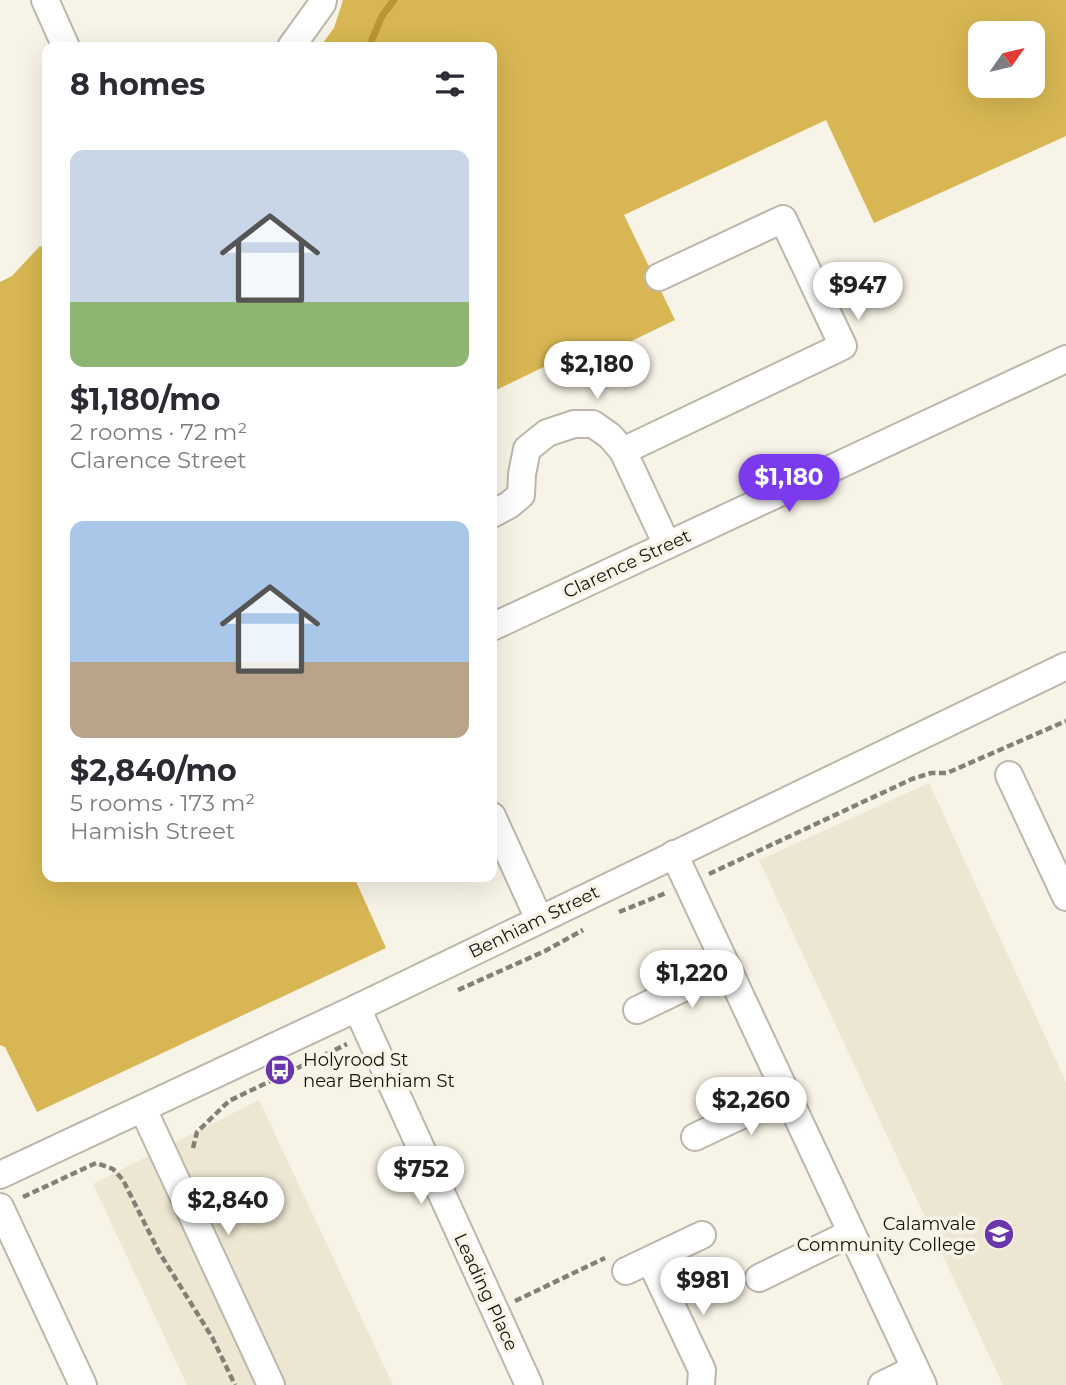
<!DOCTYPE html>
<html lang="en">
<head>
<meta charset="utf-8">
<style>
  :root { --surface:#fff; --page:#f7f7f7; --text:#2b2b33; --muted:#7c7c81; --accent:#7c3aed }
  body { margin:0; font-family:Montserrat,sans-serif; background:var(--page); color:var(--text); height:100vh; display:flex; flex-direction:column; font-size:26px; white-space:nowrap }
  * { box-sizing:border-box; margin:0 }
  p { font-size:23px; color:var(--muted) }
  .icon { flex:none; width:38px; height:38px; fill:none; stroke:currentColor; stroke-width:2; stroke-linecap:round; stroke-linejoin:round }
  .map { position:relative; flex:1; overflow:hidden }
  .drawer { position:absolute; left:42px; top:42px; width:455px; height:840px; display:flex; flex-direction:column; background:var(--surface); border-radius:14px; box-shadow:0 7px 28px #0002 }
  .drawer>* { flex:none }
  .needle { width:46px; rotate:56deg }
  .buttons { position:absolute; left:968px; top:21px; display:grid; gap:14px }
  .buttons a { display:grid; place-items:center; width:77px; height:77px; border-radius:14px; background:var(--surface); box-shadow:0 7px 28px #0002; font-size:35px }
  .price { position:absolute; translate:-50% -60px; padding:0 16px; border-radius:24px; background:#fff; color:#222; font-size:23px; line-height:46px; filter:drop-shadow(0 2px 4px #0008) }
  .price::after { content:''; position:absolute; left:50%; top:42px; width:21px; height:16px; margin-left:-10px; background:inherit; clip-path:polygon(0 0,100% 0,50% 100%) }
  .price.on { background:var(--accent); color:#fff }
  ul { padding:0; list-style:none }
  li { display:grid; align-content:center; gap:14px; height:371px; padding:0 28px }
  li span { display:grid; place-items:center; height:217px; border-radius:14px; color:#555 }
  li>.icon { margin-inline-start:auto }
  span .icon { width:126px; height:126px; fill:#fffc; stroke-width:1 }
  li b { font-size:30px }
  h2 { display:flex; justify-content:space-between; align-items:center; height:84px; padding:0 28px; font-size:30px }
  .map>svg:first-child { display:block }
  .built { fill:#ede6d2 }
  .forest { fill:#d8b653; fill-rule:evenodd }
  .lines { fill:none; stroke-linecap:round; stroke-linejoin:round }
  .stream { stroke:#b99730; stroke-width:7 }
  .street-casing { stroke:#bbb7ab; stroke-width:30 }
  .path { stroke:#838078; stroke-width:4.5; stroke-dasharray:7 3.5; stroke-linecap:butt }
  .street { stroke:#fff; stroke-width:26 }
  .labels { text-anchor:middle; stroke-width:7; stroke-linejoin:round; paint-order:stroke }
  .street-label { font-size:18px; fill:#15130f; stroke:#f7f3e6 }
  .poi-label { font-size:18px; fill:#15130f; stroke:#f7f3e6; text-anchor:start }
</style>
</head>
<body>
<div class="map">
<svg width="1066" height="1385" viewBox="0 0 1066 1385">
  <rect width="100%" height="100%" fill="#f7f3e6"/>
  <g class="built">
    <polygon points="929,783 1066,1082 1066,1385 1003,1385 759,860"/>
    <polygon points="259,1100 393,1385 187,1385 93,1184"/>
  </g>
  <g class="forest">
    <path d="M343,0h723v136l-192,87 -48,-103 -202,95 51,105 -66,32 -24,-5 -93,45v-345h-172l14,-19zM980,33h52v53h-52z"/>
    <polygon points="40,246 47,248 47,877 354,877 386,948 37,1112 5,1047 0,1045 0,282 12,276"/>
  </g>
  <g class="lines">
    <polyline class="stream" points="369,47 382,16 394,0"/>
    <g class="street-casing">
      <g id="street">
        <polyline points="45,0 66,47"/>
        <polyline points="291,47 322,4 323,0"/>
        <polyline points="623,451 843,346 783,219 659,277"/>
        <polyline points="492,514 509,505 521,495 522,474 527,449 547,433 574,424 593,424 610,436 623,451 667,545"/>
        <polyline points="492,627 1066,359"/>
        <polyline points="1009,775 1066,897"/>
        <polyline points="492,816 539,919"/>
        <polyline points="674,854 923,1385"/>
        <polyline points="357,1008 529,1385"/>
        <polyline points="637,1010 727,967"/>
        <polyline points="143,1109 271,1385"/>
        <polyline points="695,1137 786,1094"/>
        <polyline points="0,1175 357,1008 1066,666"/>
        <polyline points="0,1207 83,1385"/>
        <polyline points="650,1260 702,1370 701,1385"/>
        <polyline points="626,1271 702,1235"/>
        <polyline points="759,1278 851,1233"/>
        <polyline points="882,1385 915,1369"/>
      </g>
    </g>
    <g class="path">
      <polyline points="709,874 912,779 931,773 947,773 1066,721"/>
      <polyline points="619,912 666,893"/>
      <polyline points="458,990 545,951 583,930"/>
      <polyline points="193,1148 197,1132 229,1101 347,1044"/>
      <polyline points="23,1197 96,1163 113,1169 123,1180 159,1252 212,1337 235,1385"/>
      <polyline points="515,1301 605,1258"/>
    </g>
    <use href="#street" class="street"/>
  </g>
  <defs>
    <g id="bus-disc" transform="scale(1.575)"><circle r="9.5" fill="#6b36ac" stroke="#f7f3e6"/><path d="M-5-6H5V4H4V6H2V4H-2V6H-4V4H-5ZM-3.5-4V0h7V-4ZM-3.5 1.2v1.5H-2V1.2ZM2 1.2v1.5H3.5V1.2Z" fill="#fff"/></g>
    <g id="school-disc" transform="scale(1.575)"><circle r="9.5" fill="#6b36ac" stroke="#f7f3e6"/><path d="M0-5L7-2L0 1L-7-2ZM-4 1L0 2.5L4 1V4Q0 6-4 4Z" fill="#fff"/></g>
  </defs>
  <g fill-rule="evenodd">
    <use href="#bus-disc" x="280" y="1070"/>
    <use href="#school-disc" x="999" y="1234"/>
  </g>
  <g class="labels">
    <g class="street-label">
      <text transform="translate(627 564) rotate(-25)" y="6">Clarence Street</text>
      <text transform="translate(534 922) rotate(-26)" y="6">Benhiam Street</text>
      <text transform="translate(486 1292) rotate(65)" y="6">Leading Place</text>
    </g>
    <g class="poi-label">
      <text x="303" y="1066">Holyrood St<tspan x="303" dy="21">near Benhiam St</tspan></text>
      <text x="976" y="1230" text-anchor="end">Calamvale<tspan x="976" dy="21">Community College</tspan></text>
    </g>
  </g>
</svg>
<div class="buttons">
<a><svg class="needle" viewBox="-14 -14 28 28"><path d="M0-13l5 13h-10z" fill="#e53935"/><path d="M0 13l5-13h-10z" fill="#7c7c81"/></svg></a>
</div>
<b class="price" style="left:858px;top:322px">$947</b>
<b class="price" style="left:597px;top:401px">$2,180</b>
<b class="price on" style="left:789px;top:514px">$1,180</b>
<b class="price" style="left:692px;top:1010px">$1,220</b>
<b class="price" style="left:751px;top:1137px">$2,260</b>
<b class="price" style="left:421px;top:1206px">$752</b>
<b class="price" style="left:228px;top:1237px">$2,840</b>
<b class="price" style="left:703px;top:1317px">$981</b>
<section class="drawer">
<h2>8 homes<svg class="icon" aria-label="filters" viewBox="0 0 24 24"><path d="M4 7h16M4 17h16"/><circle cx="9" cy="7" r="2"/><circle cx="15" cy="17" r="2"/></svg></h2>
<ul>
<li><span style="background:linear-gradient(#c9d6e8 70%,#8fb573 0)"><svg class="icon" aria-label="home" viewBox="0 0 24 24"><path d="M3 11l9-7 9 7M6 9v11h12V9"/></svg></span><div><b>$1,180/mo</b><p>2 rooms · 72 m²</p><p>Clarence Street</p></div></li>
<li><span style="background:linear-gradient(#a9c7e8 65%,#b9a48a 0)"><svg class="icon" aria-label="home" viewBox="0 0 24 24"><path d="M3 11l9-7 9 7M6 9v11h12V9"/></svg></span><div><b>$2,840/mo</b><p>5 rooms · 173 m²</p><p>Hamish Street</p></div></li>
</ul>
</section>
</div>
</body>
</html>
